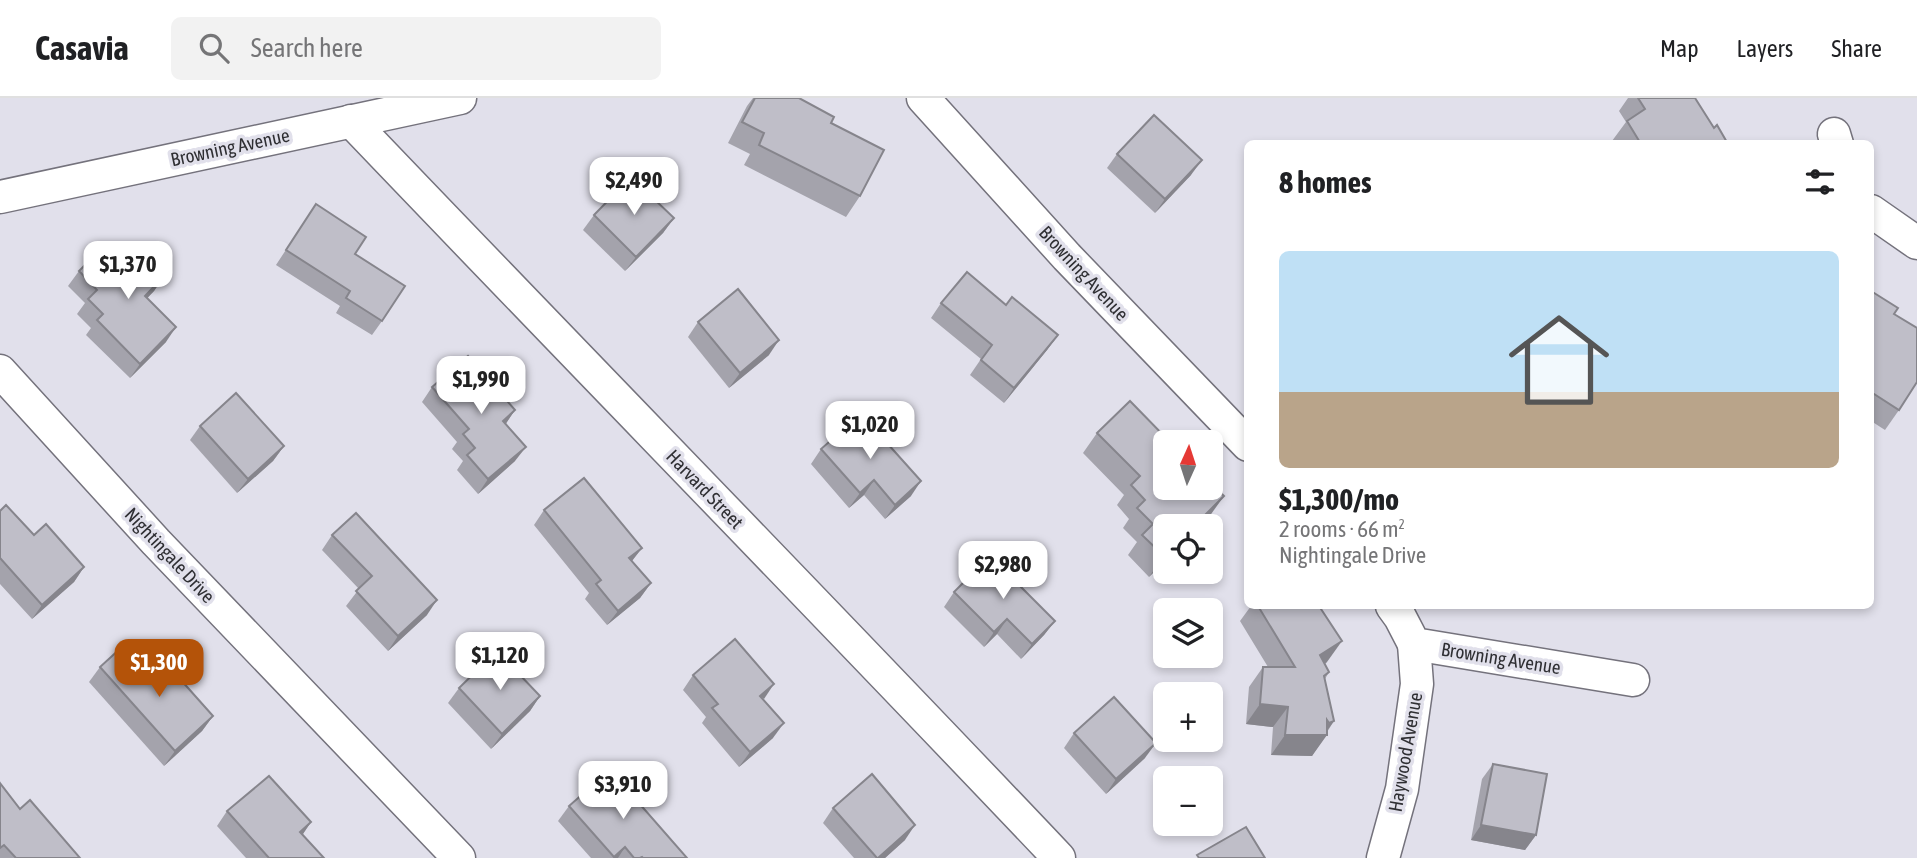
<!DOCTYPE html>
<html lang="en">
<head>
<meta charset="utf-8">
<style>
  :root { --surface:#fff; --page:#f2f2f2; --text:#202124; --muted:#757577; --line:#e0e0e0; --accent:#b45309 }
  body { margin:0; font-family:"Asap Condensed",sans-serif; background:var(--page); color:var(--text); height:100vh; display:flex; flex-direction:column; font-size:26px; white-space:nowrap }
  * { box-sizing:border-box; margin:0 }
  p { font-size:23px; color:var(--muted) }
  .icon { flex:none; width:38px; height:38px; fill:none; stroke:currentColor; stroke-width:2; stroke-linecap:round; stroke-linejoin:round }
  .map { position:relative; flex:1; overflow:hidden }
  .details { position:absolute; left:1244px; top:42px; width:630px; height:469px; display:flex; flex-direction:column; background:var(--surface); border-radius:10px; box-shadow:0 4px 10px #0003 }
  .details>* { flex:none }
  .needle { width:46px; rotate:3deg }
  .fabs { position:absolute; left:1153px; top:332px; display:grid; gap:14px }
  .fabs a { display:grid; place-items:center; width:70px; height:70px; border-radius:10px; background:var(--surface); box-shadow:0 4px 10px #0003; font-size:35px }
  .price { position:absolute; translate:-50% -60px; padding:0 16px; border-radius:14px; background:#fff; color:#222; font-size:23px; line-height:46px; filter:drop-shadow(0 2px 4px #0008) }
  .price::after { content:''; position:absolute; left:50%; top:42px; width:21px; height:16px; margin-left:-10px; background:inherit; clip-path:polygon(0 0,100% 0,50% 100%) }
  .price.active { background:var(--accent); color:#fff }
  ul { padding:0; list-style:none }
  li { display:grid; align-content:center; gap:14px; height:371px; padding:0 35px }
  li+li { border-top:2px solid var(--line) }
  li span { display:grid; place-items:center; height:217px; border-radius:10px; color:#555 }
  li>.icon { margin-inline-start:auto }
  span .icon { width:126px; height:126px; fill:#fffc; stroke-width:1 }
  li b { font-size:30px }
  h2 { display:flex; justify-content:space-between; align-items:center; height:84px; padding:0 35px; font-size:30px }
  header { display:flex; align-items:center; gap:42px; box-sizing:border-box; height:98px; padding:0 35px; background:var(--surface); border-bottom:2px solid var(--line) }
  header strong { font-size:33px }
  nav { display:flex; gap:38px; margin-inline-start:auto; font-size:24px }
  .search { width:490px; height:63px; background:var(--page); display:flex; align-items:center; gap:18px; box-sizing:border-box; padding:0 24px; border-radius:10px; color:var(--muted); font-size:26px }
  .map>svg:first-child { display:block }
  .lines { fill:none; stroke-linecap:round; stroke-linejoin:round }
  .minor-casing { stroke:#74727c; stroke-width:35 }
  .minor { stroke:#fff; stroke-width:32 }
  .wall { fill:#a4a3ac }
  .shaded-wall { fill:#86858c }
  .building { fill:#bfbec8; stroke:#86858c; stroke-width:2 }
  .labels { text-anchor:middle; stroke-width:7; stroke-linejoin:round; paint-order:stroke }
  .street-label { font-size:19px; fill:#2f2f33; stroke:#e1e0eb }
</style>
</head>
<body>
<header>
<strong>Casavia</strong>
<div class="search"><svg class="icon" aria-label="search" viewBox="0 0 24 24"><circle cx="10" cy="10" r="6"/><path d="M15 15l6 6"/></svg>Search here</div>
<nav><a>Map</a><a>Layers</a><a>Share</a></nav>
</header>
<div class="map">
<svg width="1917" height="760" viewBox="0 0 1917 760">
  <rect width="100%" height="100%" fill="#e1e0eb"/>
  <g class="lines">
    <g class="minor-casing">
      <g id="minor">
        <polyline points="923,0 1067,159 1248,347"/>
        <path d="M351,23c235,246 474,490 708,737"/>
        <polyline points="1834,36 1837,46"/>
        <polyline points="0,99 460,0"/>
        <polyline points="1871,113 1917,145"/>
        <polyline points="0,273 156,444 459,760"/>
        <polyline points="1392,508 1400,519 1414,546 1633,582"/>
        <polyline points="1383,760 1402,691 1417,586 1414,546"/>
      </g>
    </g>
    <use href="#minor" class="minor"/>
  </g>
  <g class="wall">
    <polygon points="753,0 799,0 831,25 860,98 846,119 744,67 750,56 728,45 747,8"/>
    <polygon points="1628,0 1695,0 1714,30 1728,46 1614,46 1612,43 1626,24 1619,13"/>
    <polygon points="1117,56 1191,77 1155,115 1107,70"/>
    <polygon points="316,106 355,156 382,223 372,237 336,215 340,208 276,167"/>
    <polygon points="594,117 674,120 663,135 625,173 583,132"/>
    <polygon points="128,166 164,178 154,193 147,200 166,244 130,280 86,237 91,230 77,216 85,205 68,188 79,173"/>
    <polygon points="1871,193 1895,216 1899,312 1885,332 1871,323"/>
    <polygon points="941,205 1006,207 1058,237 1047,252 1004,305 970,277 981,261 931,220"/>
    <polygon points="698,224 769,257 729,290 688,239"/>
    <polygon points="432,289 515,312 506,325 515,363 478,396 457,372 463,363 452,351 457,344 422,304"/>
    <polygon points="200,328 284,348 273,363 237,395 190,342"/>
    <polygon points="1097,335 1209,419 1199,429 1166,429 1166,462 1149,479 1128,457 1137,444 1123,430 1129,421 1117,407 1124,397 1083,355"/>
    <polygon points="821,351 911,398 885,421 864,397 849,410 811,366"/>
    <polygon points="544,412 642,450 632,463 651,485 640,500 607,527 585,501 589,495 534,427"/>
    <polygon points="0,413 34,437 84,469 74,484 32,521 0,486"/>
    <polygon points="332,437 427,517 388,553 346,508 359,491 322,452"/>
    <polygon points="954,494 1055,523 1044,537 1021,561 997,536 984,549 944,509"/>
    <polygon points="1251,508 1319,508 1327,564 1325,566 1329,574 1325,581 1334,623 1312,658 1271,657 1273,629 1246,626 1249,589 1263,569 1268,569 1240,523"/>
    <polygon points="100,569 156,587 213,618 202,633 164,668 89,584"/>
    <polygon points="693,577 763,601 773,640 739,669 702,625 706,619 683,592"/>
    <polygon points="459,590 540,598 530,613 491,651 448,605"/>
    <polygon points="1074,635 1145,660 1106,696 1064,650"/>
    <polygon points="1493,666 1536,737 1525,752 1471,742 1482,681"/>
    <polygon points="0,685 20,711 80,760 0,760"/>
    <polygon points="569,708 687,760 591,760 558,723"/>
    <polygon points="833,710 905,742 885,760 854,760 823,725"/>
    <polygon points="227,713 311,724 302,737 323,760 246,760 217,728"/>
  </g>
  <g class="shaded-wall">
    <polygon points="1202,62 1191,77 1155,115 1165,101"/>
    <polygon points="674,120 663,135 625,173 636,159"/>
    <polygon points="164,178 154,193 135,213 145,198"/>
    <polygon points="176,229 166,244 130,280 140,266"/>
    <polygon points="1058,237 1047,252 1004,305 1014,290"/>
    <polygon points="779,242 769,257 729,290 740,275"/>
    <polygon points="515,312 505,327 503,323"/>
    <polygon points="284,348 273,363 237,395 248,381"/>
    <polygon points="526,349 515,363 478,396 488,381"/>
    <polygon points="874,382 864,397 849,410 860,395"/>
    <polygon points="921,383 911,398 885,421 895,407"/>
    <polygon points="1224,398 1209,419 1199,429 1193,429"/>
    <polygon points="642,450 631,464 629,460"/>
    <polygon points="1166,456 1166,462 1149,479 1164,458"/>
    <polygon points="84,469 74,484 32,521 42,507"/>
    <polygon points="651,485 640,500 607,527 618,513"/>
    <polygon points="437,502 427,517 388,553 398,538"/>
    <polygon points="1007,521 997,536 984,549 994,534"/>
    <polygon points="1055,523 1044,537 1021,561 1032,546"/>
    <polygon points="1342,543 1327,564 1305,578 1320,557"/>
    <polygon points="774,586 764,601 760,598"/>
    <polygon points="540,598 530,613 491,651 502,636"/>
    <polygon points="1260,606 1288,609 1273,629 1246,626"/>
    <polygon points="213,618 202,633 164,668 175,653"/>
    <polygon points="1334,623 1324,637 1327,637 1312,658 1271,657 1285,637 1320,637 1329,625"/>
    <polygon points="784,625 773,640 739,669 750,654"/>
    <polygon points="1156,645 1145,660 1106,696 1116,681"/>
    <polygon points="311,724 301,739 300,734"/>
    <polygon points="915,727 905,742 885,760 878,760"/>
    <polygon points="1481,727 1536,737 1525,752 1471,742"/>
    <polygon points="625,749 618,760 613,760 614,759"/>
  </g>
  <g class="building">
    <polygon points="755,0 799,0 834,19 831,25 884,52 860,98 759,47 764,35 742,24"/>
    <polygon points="1638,0 1695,0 1714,30 1717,27 1728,46 1641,46 1627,23 1645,11"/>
    <polygon points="1154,17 1202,62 1165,101 1117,56"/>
    <polygon points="631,79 674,120 636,159 594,117"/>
    <polygon points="316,106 366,139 355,156 405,188 382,223 346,200 350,193 286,152"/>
    <polygon points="107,145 128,166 140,154 164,178 145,198 176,229 140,266 97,222 103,216 88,201 97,192 79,173"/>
    <polygon points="967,174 1006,207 1012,199 1058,237 1014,290 981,262 992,247 941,205"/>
    <polygon points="738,191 779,242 740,275 698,224"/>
    <polygon points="1871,193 1898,210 1894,216 1917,230 1917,284 1899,312 1871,294"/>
    <polygon points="468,258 515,312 503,323 526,349 488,381 467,357 475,350 463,336 469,331 432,289"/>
    <polygon points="236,295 284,348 248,381 200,328"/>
    <polygon points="1130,303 1171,345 1166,345 1166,390 1211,390 1211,385 1224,398 1193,429 1166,429 1166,456 1164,458 1142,437 1153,426 1137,410 1145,402 1131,387 1140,378 1097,335"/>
    <polygon points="861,316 921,383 895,407 874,382 860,395 821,351"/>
    <polygon points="584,380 642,450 629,460 651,485 618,513 596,486 601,482 544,412"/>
    <polygon points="6,407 34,437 46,426 84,469 42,507 0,460 0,413"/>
    <polygon points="356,415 437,502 398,538 356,493 372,478 332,437"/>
    <polygon points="990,458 1055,523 1032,546 1007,521 994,534 954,494"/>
    <polygon points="1258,508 1319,508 1342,543 1320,557 1329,574 1324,578 1334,623 1329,625 1327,622 1327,637 1285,637 1288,609 1260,606 1263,569 1295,569"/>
    <polygon points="735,541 774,586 760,598 784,625 750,654 712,610 718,606 693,577"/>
    <polygon points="122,549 156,587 172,572 213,618 175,653 100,569"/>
    <polygon points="497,553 540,598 502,636 459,590"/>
    <polygon points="1114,599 1156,645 1116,681 1074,635"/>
    <polygon points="1493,666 1547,676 1536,737 1481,727"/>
    <polygon points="610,672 687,760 643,760 642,759 640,760 634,760 625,749 614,759 569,708"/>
    <polygon points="872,676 915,727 878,760 877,760 833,710"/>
    <polygon points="269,678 311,724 300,734 324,760 269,760 227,713"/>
    <polygon points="0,685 20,711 30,702 80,760 16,760 4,747 0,750"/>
    <polygon points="1246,729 1265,760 1199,760 1197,757"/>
  </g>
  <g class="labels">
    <g class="street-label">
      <text transform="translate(230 49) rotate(-12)" y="7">Browning Avenue</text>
      <text transform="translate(1084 175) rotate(47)" y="7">Browning Avenue</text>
      <text transform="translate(705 391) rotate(46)" y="7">Harvard Street</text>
      <text transform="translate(170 457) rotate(47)" y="7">Nightingale Drive</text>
      <text transform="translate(1501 560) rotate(9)" y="7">Browning Avenue</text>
      <text transform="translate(1405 654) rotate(-80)" y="7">Haywood Avenue</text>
    </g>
  </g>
</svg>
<div class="fabs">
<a><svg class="needle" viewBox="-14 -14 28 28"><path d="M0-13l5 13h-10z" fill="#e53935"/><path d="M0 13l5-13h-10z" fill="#757577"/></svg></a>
<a><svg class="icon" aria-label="locate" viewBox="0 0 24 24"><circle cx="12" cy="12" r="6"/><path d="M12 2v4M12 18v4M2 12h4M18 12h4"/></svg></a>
<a><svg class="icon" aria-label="layers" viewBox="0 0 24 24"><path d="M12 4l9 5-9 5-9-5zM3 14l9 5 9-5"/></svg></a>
<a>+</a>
<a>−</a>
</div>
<b class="price" style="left:634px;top:119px">$2,490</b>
<b class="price" style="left:128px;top:203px">$1,370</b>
<b class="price" style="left:481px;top:318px">$1,990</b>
<b class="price" style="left:870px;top:363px">$1,020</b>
<b class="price" style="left:1003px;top:503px">$2,980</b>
<b class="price" style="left:500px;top:594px">$1,120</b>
<b class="price active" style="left:159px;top:601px">$1,300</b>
<b class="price" style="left:623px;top:723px">$3,910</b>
<section class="details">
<h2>8 homes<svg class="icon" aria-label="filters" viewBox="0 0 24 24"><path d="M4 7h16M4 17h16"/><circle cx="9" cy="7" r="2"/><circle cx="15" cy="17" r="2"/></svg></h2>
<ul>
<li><span style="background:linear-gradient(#bfe0f5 65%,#b9a48a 0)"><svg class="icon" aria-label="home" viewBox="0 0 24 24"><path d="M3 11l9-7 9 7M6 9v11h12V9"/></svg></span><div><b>$1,300/mo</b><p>2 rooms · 66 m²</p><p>Nightingale Drive</p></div></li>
</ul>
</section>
</div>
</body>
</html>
